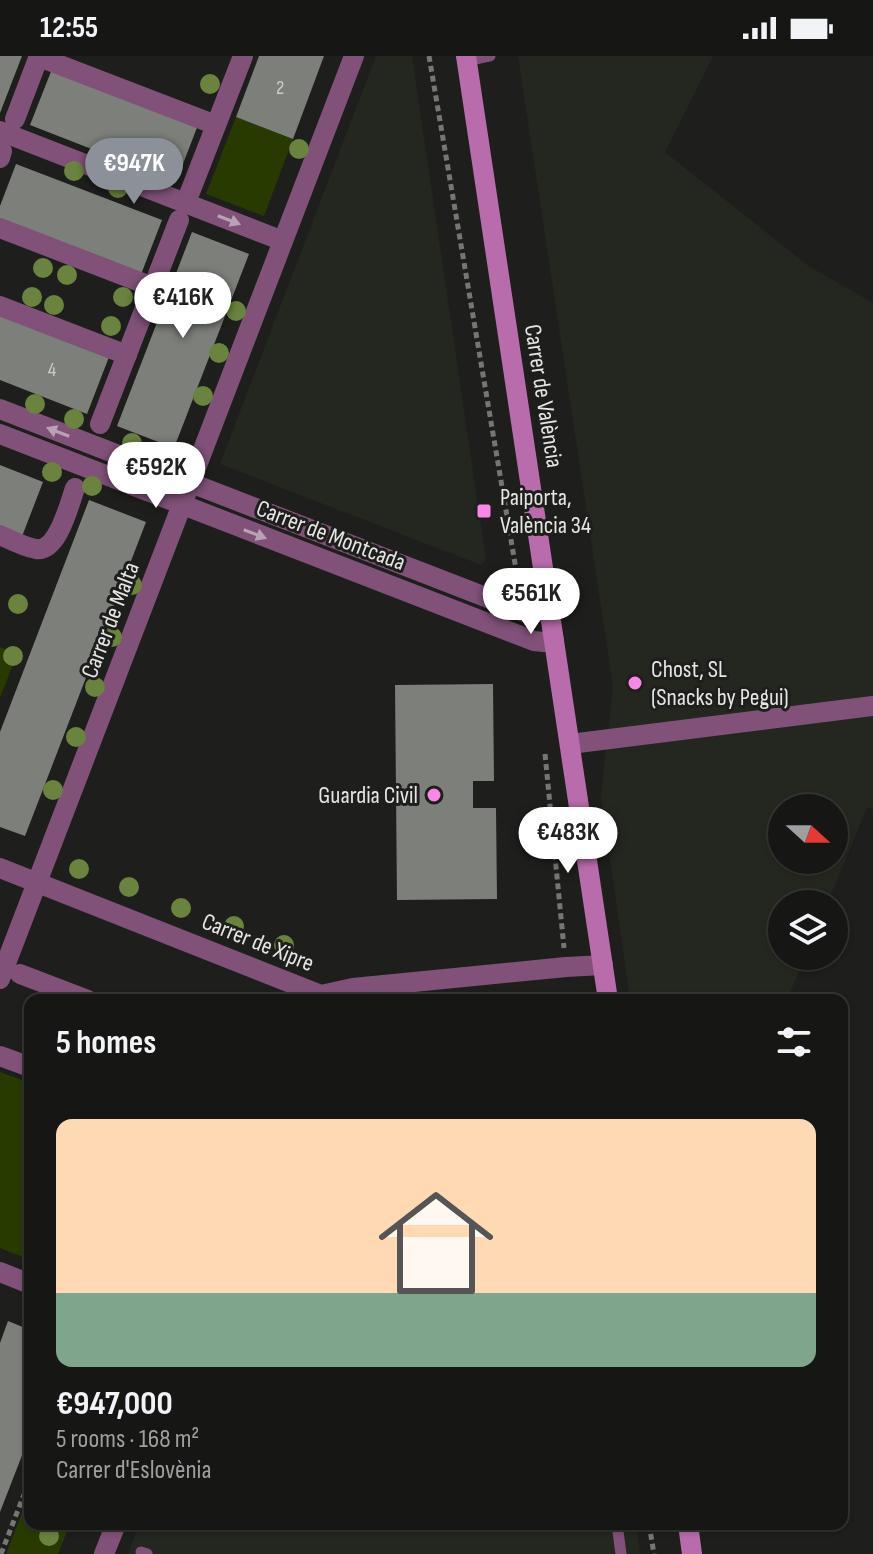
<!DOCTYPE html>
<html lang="en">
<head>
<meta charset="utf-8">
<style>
  :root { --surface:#161715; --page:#232422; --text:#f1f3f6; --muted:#9e9fa0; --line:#353634; --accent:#8c9099 }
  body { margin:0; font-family:"Sofia Sans Condensed",sans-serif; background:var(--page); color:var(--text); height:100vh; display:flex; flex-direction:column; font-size:30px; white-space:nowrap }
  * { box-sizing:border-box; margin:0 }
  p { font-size:26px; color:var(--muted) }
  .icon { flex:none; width:44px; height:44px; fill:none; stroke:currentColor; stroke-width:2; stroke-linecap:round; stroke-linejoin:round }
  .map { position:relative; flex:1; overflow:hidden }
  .drawer { position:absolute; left:24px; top:938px; width:824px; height:536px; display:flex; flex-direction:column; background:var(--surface); border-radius:16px; box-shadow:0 2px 6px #0004,0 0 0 2px var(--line) }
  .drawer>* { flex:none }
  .needle { width:52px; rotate:111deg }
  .tools { position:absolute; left:768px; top:738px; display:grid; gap:16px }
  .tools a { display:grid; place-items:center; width:80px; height:80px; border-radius:50%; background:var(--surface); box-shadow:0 2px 6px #0004,0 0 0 2px var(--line); font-size:40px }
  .price { position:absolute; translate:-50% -68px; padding:0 18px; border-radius:28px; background:#fff; color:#222; font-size:26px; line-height:52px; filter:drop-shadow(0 2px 4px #0008) }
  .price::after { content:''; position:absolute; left:50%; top:48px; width:24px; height:18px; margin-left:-12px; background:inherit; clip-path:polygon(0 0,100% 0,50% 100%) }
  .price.active { background:var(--accent); color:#fff }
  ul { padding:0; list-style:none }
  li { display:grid; align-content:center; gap:16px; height:424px; padding:0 32px }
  li span { display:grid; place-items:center; height:248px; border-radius:16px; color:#555 }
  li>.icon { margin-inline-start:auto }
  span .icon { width:144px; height:144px; fill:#fffc; stroke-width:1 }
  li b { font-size:34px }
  h2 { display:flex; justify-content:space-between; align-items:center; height:96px; padding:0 32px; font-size:34px }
  .status { display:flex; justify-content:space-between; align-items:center; height:56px; padding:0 40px; background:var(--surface); direction:ltr }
  .status svg { height:22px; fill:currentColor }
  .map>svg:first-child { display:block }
  .built { fill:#24271f; fill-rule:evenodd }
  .green { fill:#283a00 }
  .building { fill:#7d7f7b }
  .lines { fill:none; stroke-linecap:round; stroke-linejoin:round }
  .path { stroke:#767774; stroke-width:5; stroke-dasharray:6 4; stroke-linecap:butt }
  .lane { stroke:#815179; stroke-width:11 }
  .street { stroke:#815179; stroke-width:20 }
  .secondary { stroke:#b96cac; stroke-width:20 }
  .tree { fill:#6a833e }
  .oneway { fill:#b8a3b4 }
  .poi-dot { fill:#f987e8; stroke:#1e1f1c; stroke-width:3 }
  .labels { text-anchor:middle; stroke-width:6; stroke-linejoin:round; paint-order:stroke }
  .number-label { font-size:20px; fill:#cbccca }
  .street-label { font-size:24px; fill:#e5e6e4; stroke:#1e1f1c }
  .poi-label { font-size:24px; fill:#e5e6e4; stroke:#1e1f1c; text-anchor:start }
</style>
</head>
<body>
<div class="status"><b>12:55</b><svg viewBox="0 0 49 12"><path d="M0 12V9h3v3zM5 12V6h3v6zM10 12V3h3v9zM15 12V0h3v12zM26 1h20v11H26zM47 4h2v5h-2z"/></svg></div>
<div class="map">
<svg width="873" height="1498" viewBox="0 0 873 1498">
  <rect width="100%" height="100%" fill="#1e1f1c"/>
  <g class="built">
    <polygon points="376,0 412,0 486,504 481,509 220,408"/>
    <path d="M518,0h195l-48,96 142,113 66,38v506l-6,-1 -40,96h-45v52h23l-18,44h-157l-29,-204 12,-110zM782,752h52v52h-52z"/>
    <polygon points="139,1468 636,1468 640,1498 128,1498"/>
  </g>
  <g class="green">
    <polygon points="236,61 293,83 264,160 206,138"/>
    <polygon points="0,591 17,598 0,642"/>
    <polygon points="0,1016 30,1027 30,1204 0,1192"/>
    <polygon points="30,1436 30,1468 70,1468 58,1498 6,1498"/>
  </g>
  <g class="building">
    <polygon points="0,0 22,0 0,57"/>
    <polygon points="259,0 324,0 293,83 236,61"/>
    <polygon points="52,13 198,69 176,126 30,69"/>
    <polygon points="16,108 162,164 140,221 0,166 0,150"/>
    <polygon points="192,176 249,198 174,392 117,370"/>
    <polygon points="0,259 109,301 87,358 0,324"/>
    <polygon points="0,409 43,426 21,483 0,475"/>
    <polygon points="89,444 146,466 25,780 0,771 0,676"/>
    <polygon points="493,628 494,725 473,725 473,752 496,752 497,843 397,844 395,629"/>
    <polygon points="8,1265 30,1274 30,1379 0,1456 0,1287"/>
  </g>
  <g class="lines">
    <g class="path">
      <polyline points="429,0 519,531"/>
      <polyline points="545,698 564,892"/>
      <polyline points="649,1468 654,1498"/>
      <polyline points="1,1498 30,1423"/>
    </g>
    <g class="lane">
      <polyline points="467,5 490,0"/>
      <polyline points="617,1468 621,1498"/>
      <polyline points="141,1496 147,1498"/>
    </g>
    <g class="street">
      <polyline points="39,1 216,69"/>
      <polyline points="15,63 39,0"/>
      <polyline points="0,75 283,185"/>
      <polyline points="0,102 2,95"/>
      <polyline points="190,136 243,0"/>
      <polyline points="0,172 153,231"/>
      <polyline points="0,250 127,299"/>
      <polyline points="0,353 524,556 534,557 550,554"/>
      <polyline points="100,368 179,164"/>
      <polyline points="0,378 534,585 544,586 554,584"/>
      <path d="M0,479c11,5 24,12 36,14 22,3 33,-44 39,-61"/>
      <polyline points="570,688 873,650"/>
      <polyline points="0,812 321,939 353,932 566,911 603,909"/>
      <polyline points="20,918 88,944"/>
      <polyline points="0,923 354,0"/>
      <polyline points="0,1000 30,1011"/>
      <polyline points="0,1216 30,1228"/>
      <polyline points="104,1498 116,1468"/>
    </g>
    <g class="secondary">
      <polyline points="466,0 608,944"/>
      <polyline points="688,1468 692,1498"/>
    </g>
  </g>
  <g class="tree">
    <circle cx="210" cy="28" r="10"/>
    <circle cx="299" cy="93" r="10"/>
    <circle cx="74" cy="115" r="10"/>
    <circle cx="118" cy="132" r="10"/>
    <circle cx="43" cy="212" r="10"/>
    <circle cx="67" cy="219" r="10"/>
    <circle cx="32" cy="241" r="10"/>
    <circle cx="123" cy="241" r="10"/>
    <circle cx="54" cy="249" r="10"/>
    <circle cx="236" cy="255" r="10"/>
    <circle cx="111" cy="270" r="10"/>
    <circle cx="219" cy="297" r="10"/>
    <circle cx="203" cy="340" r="10"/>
    <circle cx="35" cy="348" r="10"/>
    <circle cx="74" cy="363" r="10"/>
    <circle cx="132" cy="387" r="10"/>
    <circle cx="52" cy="416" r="10"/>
    <circle cx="92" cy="430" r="10"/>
    <circle cx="132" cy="529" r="10"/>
    <circle cx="18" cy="548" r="10"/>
    <circle cx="112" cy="581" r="10"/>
    <circle cx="13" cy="600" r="10"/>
    <circle cx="95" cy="631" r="10"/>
    <circle cx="76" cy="681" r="10"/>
    <circle cx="53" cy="734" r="10"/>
    <circle cx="79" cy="813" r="10"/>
    <circle cx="129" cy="831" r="10"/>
    <circle cx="181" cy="852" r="10"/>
    <circle cx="234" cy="870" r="10"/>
    <circle cx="284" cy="889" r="10"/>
    <circle cx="49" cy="1480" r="10"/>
  </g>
  <defs><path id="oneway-solid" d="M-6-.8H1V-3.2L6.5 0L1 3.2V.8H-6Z" transform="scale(2)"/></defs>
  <g class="oneway">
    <use href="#oneway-solid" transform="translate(229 164) rotate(21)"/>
    <use href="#oneway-solid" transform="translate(58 376) rotate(-159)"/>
    <use href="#oneway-solid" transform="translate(255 478) rotate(21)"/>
  </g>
  <g class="poi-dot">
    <rect x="476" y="447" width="16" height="16" rx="4"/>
    <circle cx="635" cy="627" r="8"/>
    <circle cx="434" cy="739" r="8"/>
  </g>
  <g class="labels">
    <g class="number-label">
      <text x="280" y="38">2</text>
      <text x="52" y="320">4</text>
    </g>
    <g class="street-label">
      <text transform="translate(544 340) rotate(81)" y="8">Carrer de València</text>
      <text transform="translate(331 479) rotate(21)" y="8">Carrer de Montcada</text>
      <text transform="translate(110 564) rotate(-69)" y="8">Carrer de Malta</text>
      <text transform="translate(258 886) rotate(22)" y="8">Carrer de Xipre</text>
    </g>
    <g class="poi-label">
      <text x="500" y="449">Paiporta,<tspan x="500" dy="28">València 34</tspan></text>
      <text x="651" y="621">Chost, SL<tspan x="651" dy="28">(Snacks by Pegui)</tspan></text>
      <text x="418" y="747" text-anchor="end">Guardia Civil</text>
    </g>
  </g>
</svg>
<div class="tools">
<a><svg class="needle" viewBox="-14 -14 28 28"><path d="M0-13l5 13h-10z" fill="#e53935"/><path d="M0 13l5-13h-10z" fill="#9e9fa0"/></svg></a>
<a><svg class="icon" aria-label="layers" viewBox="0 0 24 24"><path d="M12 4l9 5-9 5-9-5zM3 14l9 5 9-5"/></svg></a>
</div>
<b class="price active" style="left:134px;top:150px">€947K</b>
<b class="price" style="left:183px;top:284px">€416K</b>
<b class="price" style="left:156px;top:454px">€592K</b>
<b class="price" style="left:531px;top:580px">€561K</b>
<b class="price" style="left:568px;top:819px">€483K</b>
<section class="drawer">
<h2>5 homes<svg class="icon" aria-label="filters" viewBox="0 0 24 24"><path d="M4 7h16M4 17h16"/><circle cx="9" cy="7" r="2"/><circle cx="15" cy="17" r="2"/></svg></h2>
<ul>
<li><span style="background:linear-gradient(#ffd9b3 70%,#7fa58c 0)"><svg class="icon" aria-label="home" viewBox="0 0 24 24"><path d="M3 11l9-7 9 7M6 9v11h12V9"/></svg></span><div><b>€947,000</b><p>5 rooms · 168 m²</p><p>Carrer d'Eslovènia</p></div></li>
</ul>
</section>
</div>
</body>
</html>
